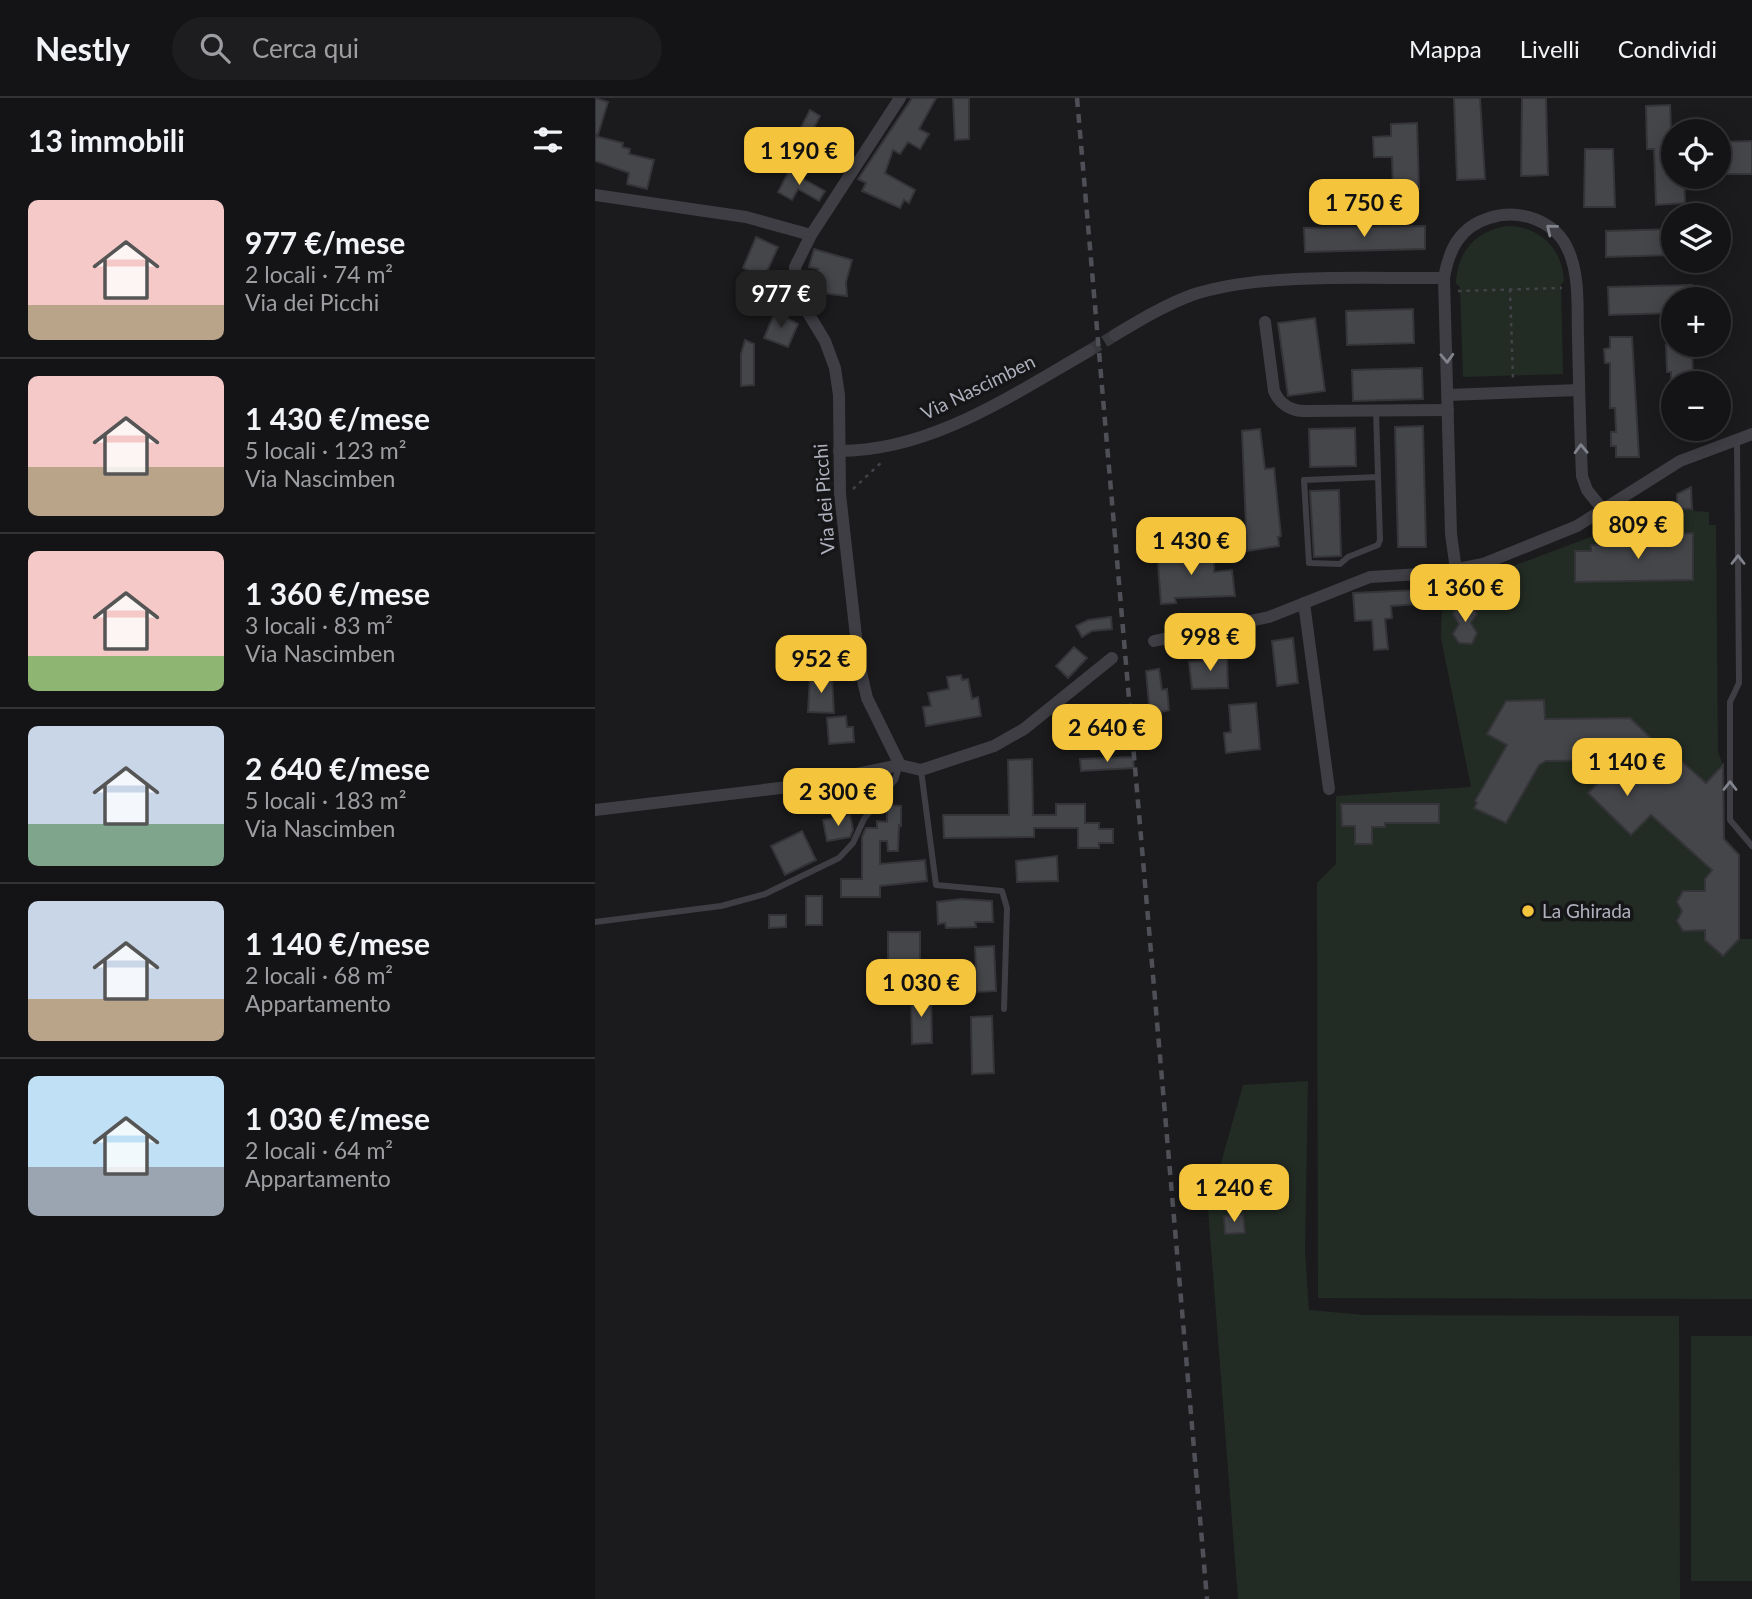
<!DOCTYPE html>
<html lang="it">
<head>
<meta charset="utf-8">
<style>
  :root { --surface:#141416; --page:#1d1d1f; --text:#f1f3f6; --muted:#9d9ea1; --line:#333335; --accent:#f4c43d }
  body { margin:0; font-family:Lato,sans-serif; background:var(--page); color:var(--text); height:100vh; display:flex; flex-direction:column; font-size:26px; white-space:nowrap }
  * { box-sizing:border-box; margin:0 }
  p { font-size:23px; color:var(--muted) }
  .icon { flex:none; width:38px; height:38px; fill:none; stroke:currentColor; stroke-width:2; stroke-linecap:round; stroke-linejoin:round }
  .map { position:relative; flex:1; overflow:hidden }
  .drawer { display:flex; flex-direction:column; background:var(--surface); width:595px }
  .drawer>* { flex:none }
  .fabs { position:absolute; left:1066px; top:21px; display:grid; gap:14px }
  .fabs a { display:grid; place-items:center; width:70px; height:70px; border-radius:50%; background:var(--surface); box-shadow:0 4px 18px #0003,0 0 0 2px var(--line); font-size:35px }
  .price { position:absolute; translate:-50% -60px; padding:0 16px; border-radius:14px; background:var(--accent); color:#111; font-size:23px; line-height:46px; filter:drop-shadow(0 2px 4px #0008) }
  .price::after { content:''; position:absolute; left:50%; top:42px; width:21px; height:16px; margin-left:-10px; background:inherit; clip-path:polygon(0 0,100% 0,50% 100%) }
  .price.active { background:#222; color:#fff }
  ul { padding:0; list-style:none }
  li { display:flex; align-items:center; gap:21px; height:175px; padding:0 28px }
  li+li { border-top:2px solid var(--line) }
  li span { display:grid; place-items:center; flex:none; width:196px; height:140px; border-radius:10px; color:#555 }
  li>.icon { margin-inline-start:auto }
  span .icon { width:84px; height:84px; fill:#fffc; stroke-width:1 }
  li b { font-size:30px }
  h2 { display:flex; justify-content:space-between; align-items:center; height:84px; padding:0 28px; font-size:30px }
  header { display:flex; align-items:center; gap:42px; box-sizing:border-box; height:98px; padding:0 35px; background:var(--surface); border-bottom:2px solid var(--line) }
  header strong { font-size:33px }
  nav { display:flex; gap:38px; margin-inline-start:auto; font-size:24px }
  .search { width:490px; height:63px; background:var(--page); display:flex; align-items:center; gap:18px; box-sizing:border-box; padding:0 24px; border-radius:38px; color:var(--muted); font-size:26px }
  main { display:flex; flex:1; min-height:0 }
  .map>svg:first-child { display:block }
  .green { fill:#222c24 }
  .building { fill:#45464a; stroke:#353539; stroke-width:2 }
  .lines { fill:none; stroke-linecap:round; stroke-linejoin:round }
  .minor-tunnel { stroke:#38393d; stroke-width:12; stroke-dasharray:12 6; stroke-linecap:butt }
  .path { stroke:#424349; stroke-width:2.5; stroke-dasharray:3.5 5; stroke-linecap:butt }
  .service { stroke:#3e3e44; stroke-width:6 }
  .minor { stroke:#3e3e44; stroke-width:12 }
  .rail { stroke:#4f5057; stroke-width:4.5; stroke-dasharray:9 7; stroke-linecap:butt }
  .oneway { stroke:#81838d }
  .poi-dot { fill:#f4c43d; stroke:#161618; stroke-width:2.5 }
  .labels { text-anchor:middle; stroke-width:7; stroke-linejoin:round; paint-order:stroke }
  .street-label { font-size:19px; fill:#aeb1bd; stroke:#161618 }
  .poi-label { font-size:19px; fill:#aeb1bd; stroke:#161618; text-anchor:start }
</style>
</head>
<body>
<header>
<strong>Nestly</strong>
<div class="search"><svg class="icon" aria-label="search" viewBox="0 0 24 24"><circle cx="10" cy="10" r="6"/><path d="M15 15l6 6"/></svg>Cerca qui</div>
<nav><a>Mappa</a><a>Livelli</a><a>Condividi</a></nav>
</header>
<main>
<section class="drawer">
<h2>13 immobili<svg class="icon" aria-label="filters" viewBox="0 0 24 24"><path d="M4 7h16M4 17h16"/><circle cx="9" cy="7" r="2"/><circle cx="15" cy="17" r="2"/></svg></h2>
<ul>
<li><span style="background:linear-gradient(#f6c9c9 75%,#b9a48a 0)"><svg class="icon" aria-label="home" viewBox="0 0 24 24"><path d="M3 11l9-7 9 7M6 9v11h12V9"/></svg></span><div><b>977 €/mese</b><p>2 locali · 74 m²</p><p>Via dei Picchi</p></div></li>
<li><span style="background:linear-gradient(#f6c9c9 65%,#b9a48a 0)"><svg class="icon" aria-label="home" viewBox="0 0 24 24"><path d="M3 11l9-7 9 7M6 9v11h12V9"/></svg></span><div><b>1 430 €/mese</b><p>5 locali · 123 m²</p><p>Via Nascimben</p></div></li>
<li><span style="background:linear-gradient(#f6c9c9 75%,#8fb573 0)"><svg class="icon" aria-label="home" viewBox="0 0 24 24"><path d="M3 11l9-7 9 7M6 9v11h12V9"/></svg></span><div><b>1 360 €/mese</b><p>3 locali · 83 m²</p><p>Via Nascimben</p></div></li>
<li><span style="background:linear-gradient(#c9d6e8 70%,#7fa58c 0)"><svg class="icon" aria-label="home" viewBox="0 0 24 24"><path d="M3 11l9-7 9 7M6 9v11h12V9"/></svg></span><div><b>2 640 €/mese</b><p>5 locali · 183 m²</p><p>Via Nascimben</p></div></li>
<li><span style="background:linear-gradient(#c9d6e8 70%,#b9a48a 0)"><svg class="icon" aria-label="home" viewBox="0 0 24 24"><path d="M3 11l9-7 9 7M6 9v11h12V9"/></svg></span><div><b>1 140 €/mese</b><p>2 locali · 68 m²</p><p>Appartamento</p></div></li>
<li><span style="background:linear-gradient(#bfe0f5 65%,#9aa5b1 0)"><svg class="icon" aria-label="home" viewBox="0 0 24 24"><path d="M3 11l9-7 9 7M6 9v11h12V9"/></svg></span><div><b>1 030 €/mese</b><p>2 locali · 64 m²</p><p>Appartamento</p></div></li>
</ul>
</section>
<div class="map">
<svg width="1157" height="1501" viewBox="0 0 1157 1501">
  <rect width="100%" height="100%" fill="#1b1b1d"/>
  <g class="green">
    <path d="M912,128c33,0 55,22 57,55l-3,3 2,90 -100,3 -3,-90 -4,-3c1,-32 19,-53 51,-58z"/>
    <polygon points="1066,403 1080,403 1098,410 1099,413 1114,414 1114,427 1121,427 1123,654 1128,667 1129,741 1144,757 1144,841 1157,841 1157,1201 723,1200 722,785 741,766 741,698 876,689 846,540 847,490 910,471 1041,422 1044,419 1043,412"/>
    <polygon points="713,983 710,1153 714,1212 770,1217 1084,1218 1085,1501 643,1501 613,1111 648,987"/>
    <rect x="1096" y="1238" width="61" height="245"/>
  </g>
  <g class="building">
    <polygon points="0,0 13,4 3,37 0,36"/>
    <polygon points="317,0 341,0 324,31 334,36 325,51 313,44 305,56 298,52 290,75 320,92 314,105 309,102 305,110 267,93 271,85 263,81"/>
    <polygon points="358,0 374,0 374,41 360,42"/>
    <polygon points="859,0 885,0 890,81 862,82"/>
    <polygon points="927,0 951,0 953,77 926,78"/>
    <polygon points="1075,7 1078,79 1089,79 1090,105 1061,107 1059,51 1052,51 1051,8"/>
    <polygon points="215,12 225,18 205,58 194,53"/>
    <polygon points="822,25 824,91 798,92 797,59 779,59 778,39 796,38 796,26"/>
    <polygon points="0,38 28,45 27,49 35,51 34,56 59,62 52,91 32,86 34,75 0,63"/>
    <polygon points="1157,43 1157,76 1124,76 1124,44"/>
    <polygon points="990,51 1018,51 1020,109 989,109"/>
    <polygon points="194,73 230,93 224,103 203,91 197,102 183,94"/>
    <polygon points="830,128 830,151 710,154 709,130"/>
    <polygon points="1078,131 1078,157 1011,159 1011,133"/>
    <polygon points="161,139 183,149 169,180 148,170"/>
    <polygon points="219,151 257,162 251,184 252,198 218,194 223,171 214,169"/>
    <polygon points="1097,187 1097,201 1078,201 1078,215 1014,217 1013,189"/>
    <polygon points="818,211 819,245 752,247 751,213"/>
    <polygon points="180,214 203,226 193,249 169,240"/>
    <polygon points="720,220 730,293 693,298 683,225"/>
    <polygon points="1015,239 1037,239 1044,359 1021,359 1021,348 1016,348 1016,334 1021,334 1020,310 1015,310 1015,265 1010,265 1009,251 1015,250"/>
    <polygon points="150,242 159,246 159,287 146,288 146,256"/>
    <polygon points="1071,247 1097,247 1098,285 1076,285 1076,274 1072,274"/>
    <polygon points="827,270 828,301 758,303 757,272"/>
    <polygon points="828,328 831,449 803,449 800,329"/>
    <polygon points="760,330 761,368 715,369 714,331"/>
    <polygon points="665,331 670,371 679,370 686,438 683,439 684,448 652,453 647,333"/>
    <polygon points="1096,389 1097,411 1082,411 1082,396"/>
    <polygon points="744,392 746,458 719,459 715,393"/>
    <polygon points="1098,435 1098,482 980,484 980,453 996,453 996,447 1056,446 1056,436"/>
    <polygon points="591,450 592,461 619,459 619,474 637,472 640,498 580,500 581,505 566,506 562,452"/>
    <polygon points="822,492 823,506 796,508 797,520 790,521 793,551 779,552 777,522 760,523 758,495"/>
    <polygon points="863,505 876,506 882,516 876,525 882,535 877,546 864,545 858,536 864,526 858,516"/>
    <polygon points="516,519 517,531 497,533 487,539 481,528 493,522"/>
    <polygon points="698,540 703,585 682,588 677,543"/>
    <polygon points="479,549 492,560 473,580 461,568"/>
    <polygon points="607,558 632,558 633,590 597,591 594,564 607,563"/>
    <polygon points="564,571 567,592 572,591 574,612 555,617 551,573"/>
    <polygon points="366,577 367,582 373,581 377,601 383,599 386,618 331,628 328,609 336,608 333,595 354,591 352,579"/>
    <polygon points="215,578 237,580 239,615 213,614"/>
    <polygon points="949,602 950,621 1035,620 1076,659 1082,659 1111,685 1128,667 1129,741 1144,757 1144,841 1128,858 1110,842 1110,832 1088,833 1082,823 1087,813 1082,804 1088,793 1110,793 1110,781 1117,772 1056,717 1036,737 993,695 1025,662 951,663 944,667 911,725 879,710 882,705 880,703 912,647 892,636 911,603"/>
    <polygon points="661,605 665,651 631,655 629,635 636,634 634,607"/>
    <polygon points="251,618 252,629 258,629 259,644 234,646 232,620"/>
    <polygon points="538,659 539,670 486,673 485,661"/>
    <polygon points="437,661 438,717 461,717 461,706 490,706 490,725 504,725 504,731 518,731 518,745 504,745 504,750 483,750 483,730 439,730 439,739 349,740 348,717 414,717 413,662"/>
    <polygon points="746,706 844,706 844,725 790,725 790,729 777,729 777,746 760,746 760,728 747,728"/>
    <polygon points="292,707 306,708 306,728 304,727 303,753 293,753 292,743 285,743 285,766 330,762 332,783 285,788 285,799 246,799 246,781 267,781 267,739 271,730 282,730 282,723 292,724"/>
    <polygon points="255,717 258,732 255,739 232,743 228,722"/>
    <polygon points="207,733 221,762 190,777 176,748"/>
    <polygon points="462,758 463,783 422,784 421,763"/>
    <rect x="211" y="798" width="16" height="29"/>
    <polygon points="366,801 397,803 398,824 380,824 381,829 351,830 350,825 343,826 342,804"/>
    <polygon points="174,817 191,817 191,829 174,830"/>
    <polygon points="293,834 325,834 325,868 293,869"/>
    <polygon points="399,848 401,893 382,894 380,849"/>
    <polygon points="316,896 336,896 337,945 317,946"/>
    <polygon points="397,918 399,975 377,976 376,919"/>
    <polygon points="648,1116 650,1135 630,1136 629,1118"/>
  </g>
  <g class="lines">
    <polyline class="minor-tunnel" points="494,253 520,237"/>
    <g class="path">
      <polyline points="915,191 918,281"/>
      <polyline points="863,193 967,190"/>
      <polyline points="258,391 289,362"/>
    </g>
    <g class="service">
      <polyline points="781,313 785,442 783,447 753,459 745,466 714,465 709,382 783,379"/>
      <polyline points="1142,342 1144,585 1135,604 1135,722 1157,748"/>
      <polyline points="326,672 341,787 407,793 412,810 409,911"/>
      <polyline points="0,824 126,808 170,796 244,760 258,745 269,721 300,682 304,669"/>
    </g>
    <g class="minor">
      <polyline points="0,97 151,119 216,137"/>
      <path d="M670,224l9,69c6,13 15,19 29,20l145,-1"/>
      <path d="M520,237c25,-15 50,-30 77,-40 68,-23 178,-16 252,-17"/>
      <polyline points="853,297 984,292"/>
      <path d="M244,353c92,0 173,-56 250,-100"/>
      <path d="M861,472l-5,-36 -7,-256c5,-29 16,-51 45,-60 31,-10 68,3 80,34 11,26 8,58 9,85 1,47 2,93 4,139l5,14 16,20"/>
      <polyline points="709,505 734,691"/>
      <polyline points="559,543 674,519 775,479 843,475 888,466 982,428 1085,363 1157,336"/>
      <polyline points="305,667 272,600 264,565 245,396 244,297 240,270 230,243 204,200 200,169 216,137 305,0"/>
      <polyline points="0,712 202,688 305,667 326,672 399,648 429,631 517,560"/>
    </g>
    <polyline class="rail" points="482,0 612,1501"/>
  </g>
  <defs><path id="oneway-chevron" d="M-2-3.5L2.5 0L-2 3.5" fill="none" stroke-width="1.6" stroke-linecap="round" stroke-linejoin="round" transform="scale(1.75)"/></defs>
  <g class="oneway">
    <use href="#oneway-chevron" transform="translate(956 131) rotate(-141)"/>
    <use href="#oneway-chevron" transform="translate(852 260) rotate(88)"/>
    <use href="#oneway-chevron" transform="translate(986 351) rotate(-92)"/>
    <use href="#oneway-chevron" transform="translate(1143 462) rotate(-90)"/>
    <use href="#oneway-chevron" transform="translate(1135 688) rotate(-90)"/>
  </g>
  <circle class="poi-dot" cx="933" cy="813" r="7"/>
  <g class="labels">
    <g class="street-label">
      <text transform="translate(383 289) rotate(-26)" y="7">Via Nascimben</text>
      <text transform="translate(229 401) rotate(-94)" y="7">Via dei Picchi</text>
    </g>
    <g class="poi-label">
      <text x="947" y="820">La Ghirada</text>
    </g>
  </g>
</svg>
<div class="fabs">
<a><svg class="icon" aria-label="locate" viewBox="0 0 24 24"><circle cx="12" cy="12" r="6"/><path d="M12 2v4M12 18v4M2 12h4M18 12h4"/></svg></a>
<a><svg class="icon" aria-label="layers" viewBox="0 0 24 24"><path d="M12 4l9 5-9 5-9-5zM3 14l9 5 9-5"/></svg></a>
<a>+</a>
<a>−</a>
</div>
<b class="price" style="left:204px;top:89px">1 190 €</b>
<b class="price" style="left:769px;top:141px">1 750 €</b>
<b class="price active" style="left:186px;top:232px">977 €</b>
<b class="price" style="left:1043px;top:463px">809 €</b>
<b class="price" style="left:596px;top:479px">1 430 €</b>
<b class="price" style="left:870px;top:526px">1 360 €</b>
<b class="price" style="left:615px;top:575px">998 €</b>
<b class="price" style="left:226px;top:597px">952 €</b>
<b class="price" style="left:512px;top:666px">2 640 €</b>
<b class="price" style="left:1032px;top:700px">1 140 €</b>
<b class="price" style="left:243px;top:730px">2 300 €</b>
<b class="price" style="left:326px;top:921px">1 030 €</b>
<b class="price" style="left:639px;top:1126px">1 240 €</b>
</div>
</main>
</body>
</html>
